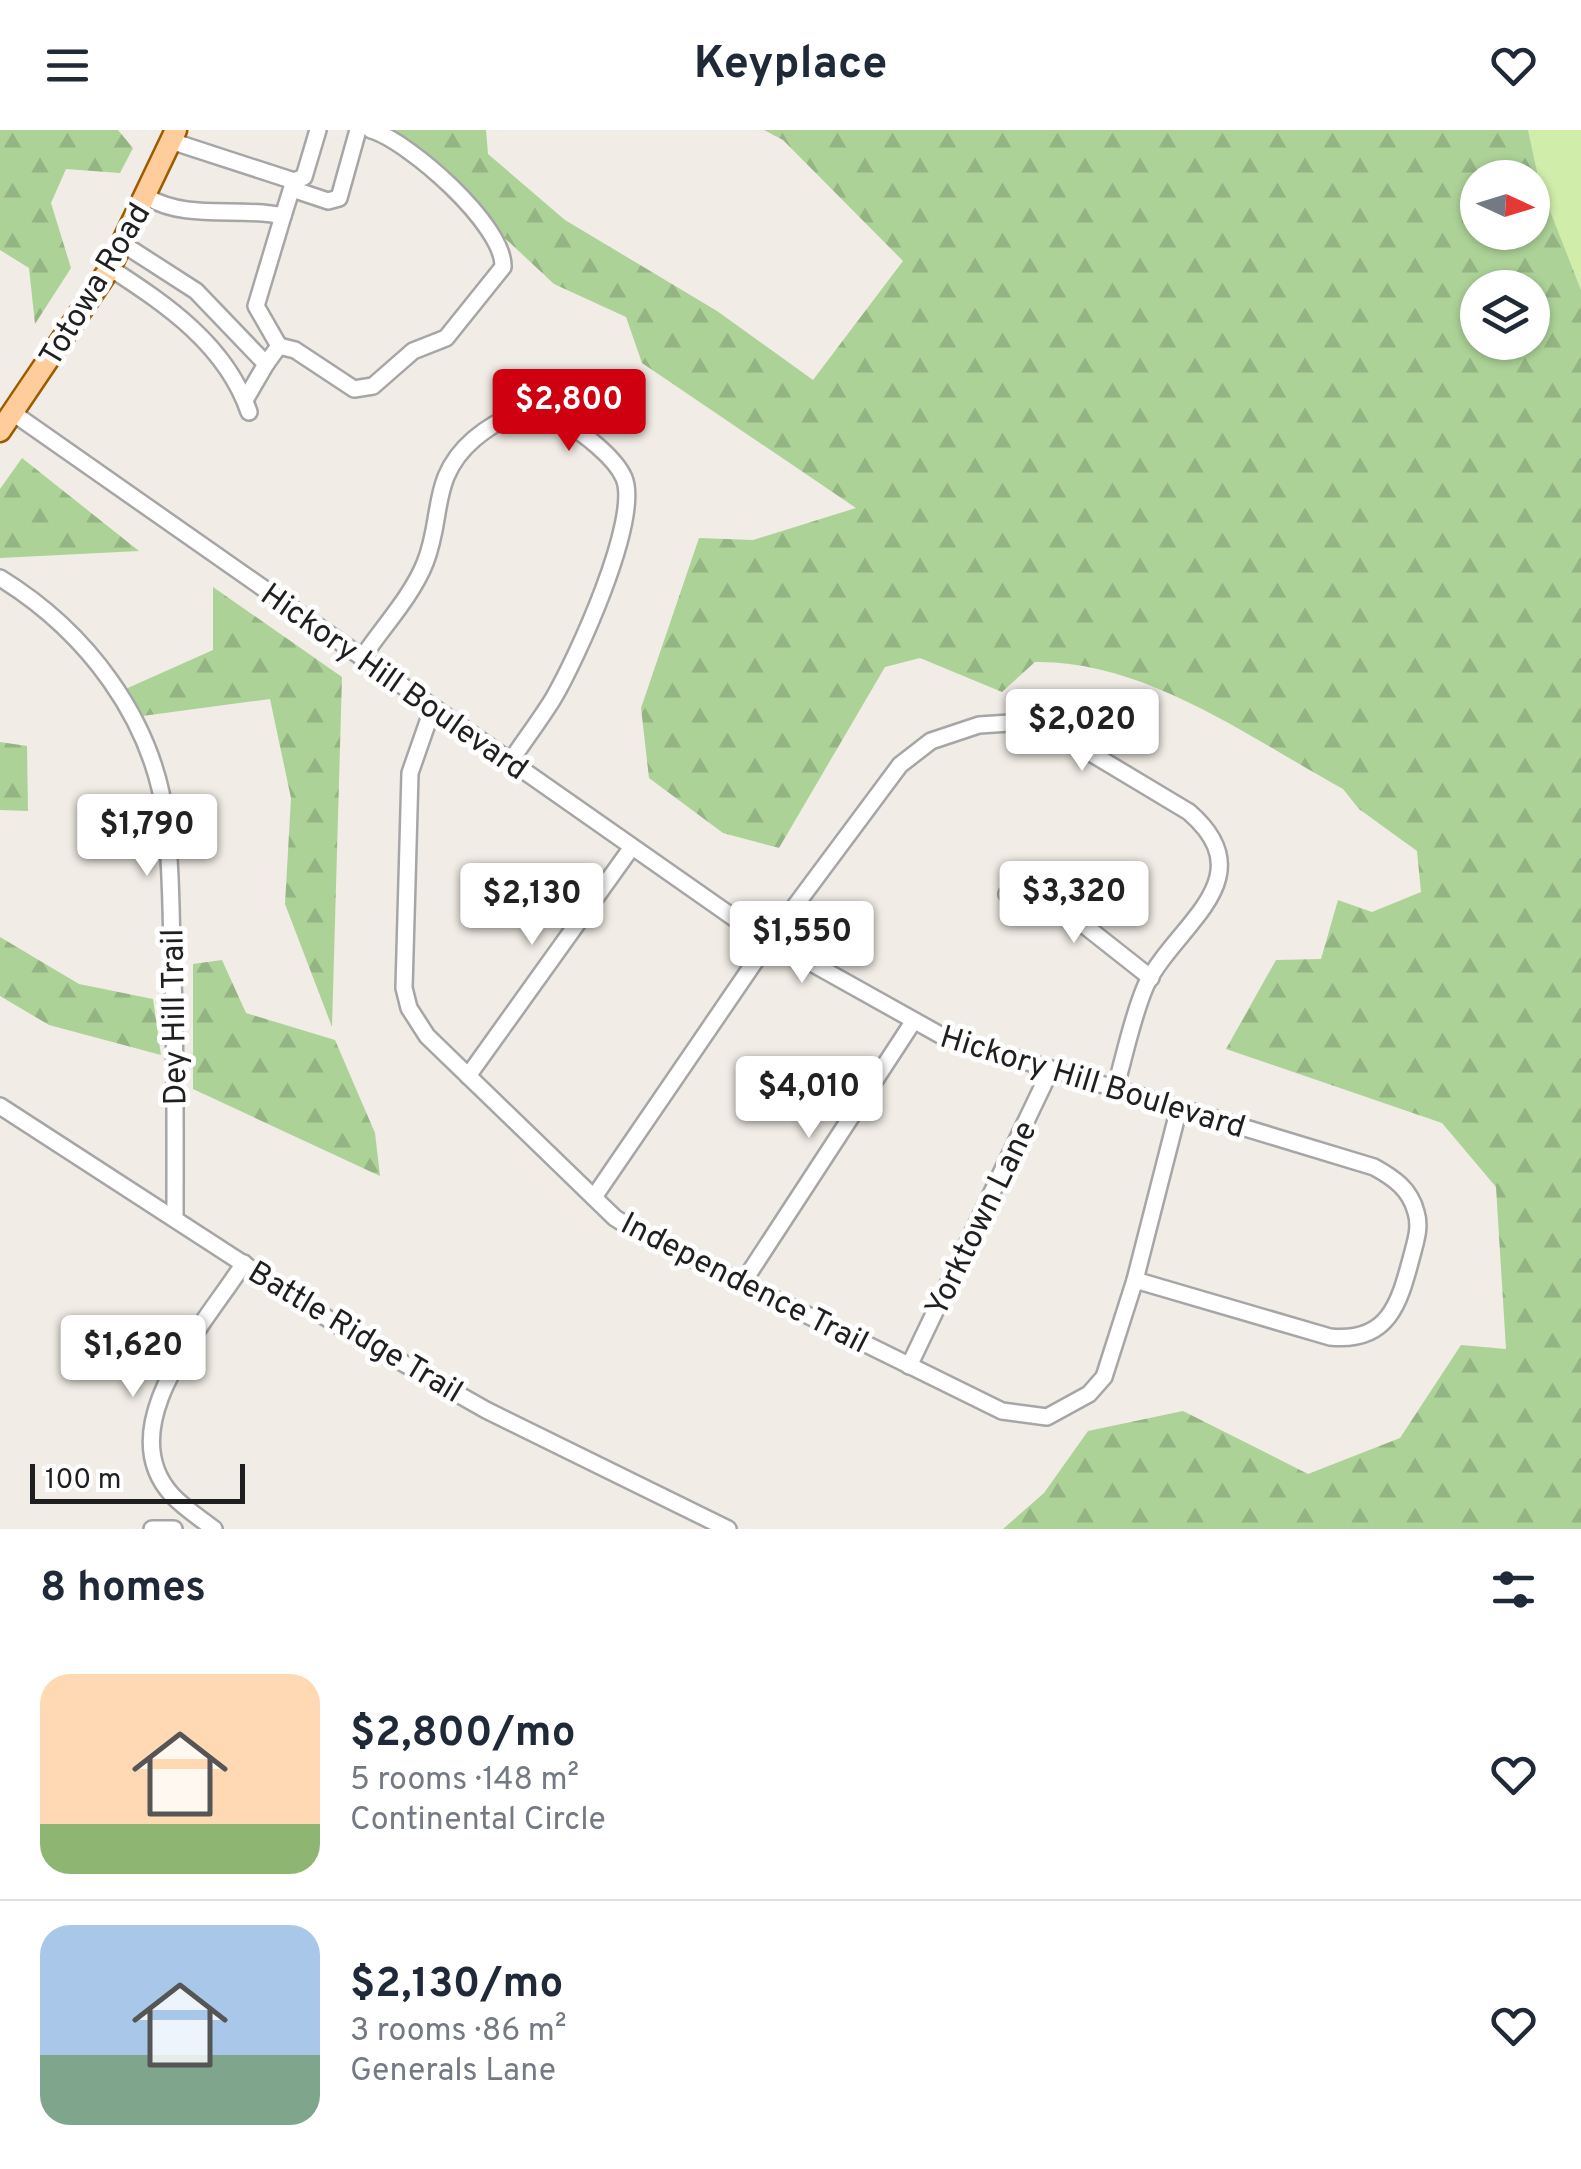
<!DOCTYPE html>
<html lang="en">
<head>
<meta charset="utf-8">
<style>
  :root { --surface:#fff; --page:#f6f6f7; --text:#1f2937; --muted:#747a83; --line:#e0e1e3; --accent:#cf000f }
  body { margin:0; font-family:Overpass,sans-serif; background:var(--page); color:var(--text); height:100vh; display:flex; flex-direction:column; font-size:38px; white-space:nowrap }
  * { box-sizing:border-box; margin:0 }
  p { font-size:32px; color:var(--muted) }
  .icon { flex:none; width:55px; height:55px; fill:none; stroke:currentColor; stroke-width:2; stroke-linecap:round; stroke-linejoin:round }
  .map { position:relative; height:1399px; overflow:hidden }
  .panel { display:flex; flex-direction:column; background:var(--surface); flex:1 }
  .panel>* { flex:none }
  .needle { width:65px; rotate:94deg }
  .controls { position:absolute; left:1460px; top:30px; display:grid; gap:20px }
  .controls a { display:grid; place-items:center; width:90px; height:90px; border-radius:50%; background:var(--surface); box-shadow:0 2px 8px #0004; font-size:50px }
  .scale { position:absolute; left:30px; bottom:25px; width:215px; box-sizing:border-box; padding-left:10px; border:5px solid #1f1f1f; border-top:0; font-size:28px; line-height:35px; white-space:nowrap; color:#1f1f1f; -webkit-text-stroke:8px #fff; paint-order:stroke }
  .price { position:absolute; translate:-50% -85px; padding:0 22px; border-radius:10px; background:#fff; color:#222; font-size:32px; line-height:65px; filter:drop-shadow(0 2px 5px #0008) }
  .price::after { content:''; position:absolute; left:50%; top:60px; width:30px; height:22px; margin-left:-15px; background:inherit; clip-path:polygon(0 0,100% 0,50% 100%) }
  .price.selected { background:var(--accent); color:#fff }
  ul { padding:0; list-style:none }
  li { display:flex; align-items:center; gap:30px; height:250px; padding:0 40px }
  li+li { border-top:2px solid var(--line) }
  li span { display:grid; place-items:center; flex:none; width:280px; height:200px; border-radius:30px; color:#555 }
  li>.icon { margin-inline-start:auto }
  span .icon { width:120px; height:120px; fill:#fffc; stroke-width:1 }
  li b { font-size:42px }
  h2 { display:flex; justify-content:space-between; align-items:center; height:120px; padding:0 40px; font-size:42px }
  header { display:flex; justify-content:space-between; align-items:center; height:130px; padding:0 40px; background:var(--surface); font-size:45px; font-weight:700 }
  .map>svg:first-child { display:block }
  .grass { fill:#d0eda9 }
  .forest { fill:url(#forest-firs); fill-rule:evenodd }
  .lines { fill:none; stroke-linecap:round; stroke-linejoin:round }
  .minor-casing { stroke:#a6a6a6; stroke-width:20 }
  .major-casing { stroke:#9b5c00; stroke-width:25 }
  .minor { stroke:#fff; stroke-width:15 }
  .major { stroke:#ffcd9c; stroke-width:20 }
  .labels { text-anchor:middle; stroke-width:10; stroke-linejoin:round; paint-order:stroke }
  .street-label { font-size:32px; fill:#1f1f1f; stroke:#fff }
</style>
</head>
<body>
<header><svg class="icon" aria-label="menu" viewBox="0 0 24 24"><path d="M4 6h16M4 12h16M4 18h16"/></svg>Keyplace<svg class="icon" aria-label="heart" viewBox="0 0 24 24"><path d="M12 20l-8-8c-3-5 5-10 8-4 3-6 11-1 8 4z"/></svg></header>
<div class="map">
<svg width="1581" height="1399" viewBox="0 0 1581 1399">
  <defs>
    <pattern id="forest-firs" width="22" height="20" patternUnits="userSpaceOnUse" patternTransform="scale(2.5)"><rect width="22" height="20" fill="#add298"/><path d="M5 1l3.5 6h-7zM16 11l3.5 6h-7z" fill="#94b483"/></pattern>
  </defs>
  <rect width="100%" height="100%" fill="#f1ece5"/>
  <polygon class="grass" points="1528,0 1581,0 1581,160 1540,55"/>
  <g class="forest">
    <polygon points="0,0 118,0 133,18 120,43 66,39 51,73 71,138 35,194 29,138 0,120"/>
    <path d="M389,0h97l2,24 77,66 152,91 96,69 90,-119 -120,-121 -19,-10h764l12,55 41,105v1239h-578l41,-36 44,-62 95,-20 125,63 92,-36 61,-93 45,4 -10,-162 -54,-64 -216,-74 50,-89 45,-1 17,-59 34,12 49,-20 -4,-41 -58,-42 -16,-20c-93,-51 -198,-129 -308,-127l-33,30 -82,-34 -35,9 -106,181 -56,-15 -74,-55 -8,-70 58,-170 54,2 103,-32 -214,-145 -16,-46 -72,-33zM1478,48h54v54h-54zM1478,158h54v54h-54z"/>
    <polygon points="22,328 139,421 0,428 0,359"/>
    <polygon points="213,457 342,547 332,897 285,774 291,668 270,569 135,587 121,561 213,520"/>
    <polygon points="0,612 27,616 28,681 0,680"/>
    <polygon points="0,807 79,854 153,869 161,925 49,895 0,866"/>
    <polygon points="222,830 246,883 335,910 375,1003 380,1046 193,959 193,834"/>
  </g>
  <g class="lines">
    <g class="minor-casing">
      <g id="minor">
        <polyline points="171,11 294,51 283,86"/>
        <polyline points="294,51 304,47 318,0"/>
        <polyline points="292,59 328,71 339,68 358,0"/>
        <path d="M147,67c41,24 91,9 136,19l-27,90 23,40 -13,18"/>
        <polyline points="123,114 196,161 266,234 245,270"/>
        <path d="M110,138c57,37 116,77 139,144"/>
        <path d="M279,216l16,4 59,39 19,-3 40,-35 33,-13 57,-71c2,-41 -94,-126 -132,-137"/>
        <path d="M13,283l734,514 195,109 432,131c20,11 36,22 42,45 5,16 -1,31 -5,47 -12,45 -23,84 -81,78l-195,-57"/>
        <path d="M0,448c86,53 154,141 166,244 5,43 5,86 6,129 4,89 3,178 3,267"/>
        <path d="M362,528c20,-30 50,-62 63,-95 19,-47 4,-85 49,-124 25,-21 58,-37 89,-18 20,12 52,36 61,57 17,41 -48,182 -71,221 -13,21 -29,42 -43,63"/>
        <polyline points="433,577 410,643 404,858 409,878 427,906 615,1088 636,1101 1002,1281 1047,1287 1089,1264 1104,1247 1135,1150 1179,978"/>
        <polyline points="1007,764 1056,773 1151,848"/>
        <polyline points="468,946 632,717"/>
        <polyline points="0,976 350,1203 486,1280 728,1399"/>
        <path d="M594,1067l175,-256 131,-176 31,-24 48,-16 31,-2 44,8 135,81c77,67 -13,112 -43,173 -14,32 -21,70 -31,104"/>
        <polyline points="742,1154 913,892"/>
        <polyline points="909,1236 1051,939"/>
        <polyline points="152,1399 174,1399"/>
        <path d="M214,1399c-14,-11 -30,-21 -42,-34 -63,-69 34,-172 72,-232"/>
      </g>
    </g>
    <g class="major-casing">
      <polyline id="major" points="0,301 110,138 176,0"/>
    </g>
    <use href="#minor" class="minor"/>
    <use href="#major" class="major"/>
  </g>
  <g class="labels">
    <g class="street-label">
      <text transform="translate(94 154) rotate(-59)" y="11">Totowa Road</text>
      <text transform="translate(395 551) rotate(35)" y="11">Hickory Hill Boulevard</text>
      <text transform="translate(173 887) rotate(-91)" y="11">Dey Hill Trail</text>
      <text transform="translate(1093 951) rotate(17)" y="11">Hickory Hill Boulevard</text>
      <text transform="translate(980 1088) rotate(-64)" y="11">Yorktown Lane</text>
      <text transform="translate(745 1152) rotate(27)" y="11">Independence Trail</text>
      <text transform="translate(356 1201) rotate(31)" y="11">Battle Ridge Trail</text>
    </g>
  </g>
</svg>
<div class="controls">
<a><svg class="needle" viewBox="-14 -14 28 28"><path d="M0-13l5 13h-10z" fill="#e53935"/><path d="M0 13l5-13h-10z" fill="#747a83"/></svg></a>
<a><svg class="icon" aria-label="layers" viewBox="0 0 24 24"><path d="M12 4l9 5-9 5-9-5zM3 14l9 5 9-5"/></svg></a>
</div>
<div class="scale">100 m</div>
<b class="price selected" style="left:569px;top:324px">$2,800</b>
<b class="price" style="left:1082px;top:644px">$2,020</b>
<b class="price" style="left:147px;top:749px">$1,790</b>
<b class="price" style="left:1074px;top:816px">$3,320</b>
<b class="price" style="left:532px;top:818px">$2,130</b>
<b class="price" style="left:802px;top:856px">$1,550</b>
<b class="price" style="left:809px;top:1011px">$4,010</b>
<b class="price" style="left:133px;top:1270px">$1,620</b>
</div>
<section class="panel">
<h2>8 homes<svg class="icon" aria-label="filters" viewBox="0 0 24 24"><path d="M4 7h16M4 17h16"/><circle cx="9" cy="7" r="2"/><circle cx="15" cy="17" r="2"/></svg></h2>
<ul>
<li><span style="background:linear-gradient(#ffd9b3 75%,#8fb573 0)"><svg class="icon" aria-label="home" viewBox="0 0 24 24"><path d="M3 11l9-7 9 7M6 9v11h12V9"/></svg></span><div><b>$2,800/mo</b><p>5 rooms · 148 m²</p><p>Continental Circle</p></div><svg class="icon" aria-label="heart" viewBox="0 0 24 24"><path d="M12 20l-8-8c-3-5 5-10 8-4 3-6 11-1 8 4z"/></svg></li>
<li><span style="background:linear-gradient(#a9c7e8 65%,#7fa58c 0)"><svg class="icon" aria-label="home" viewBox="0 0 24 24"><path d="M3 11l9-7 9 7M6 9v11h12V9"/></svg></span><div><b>$2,130/mo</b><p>3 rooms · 86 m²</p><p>Generals Lane</p></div><svg class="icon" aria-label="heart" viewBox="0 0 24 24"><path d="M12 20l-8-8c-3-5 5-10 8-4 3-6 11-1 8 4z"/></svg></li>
</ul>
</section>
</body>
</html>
